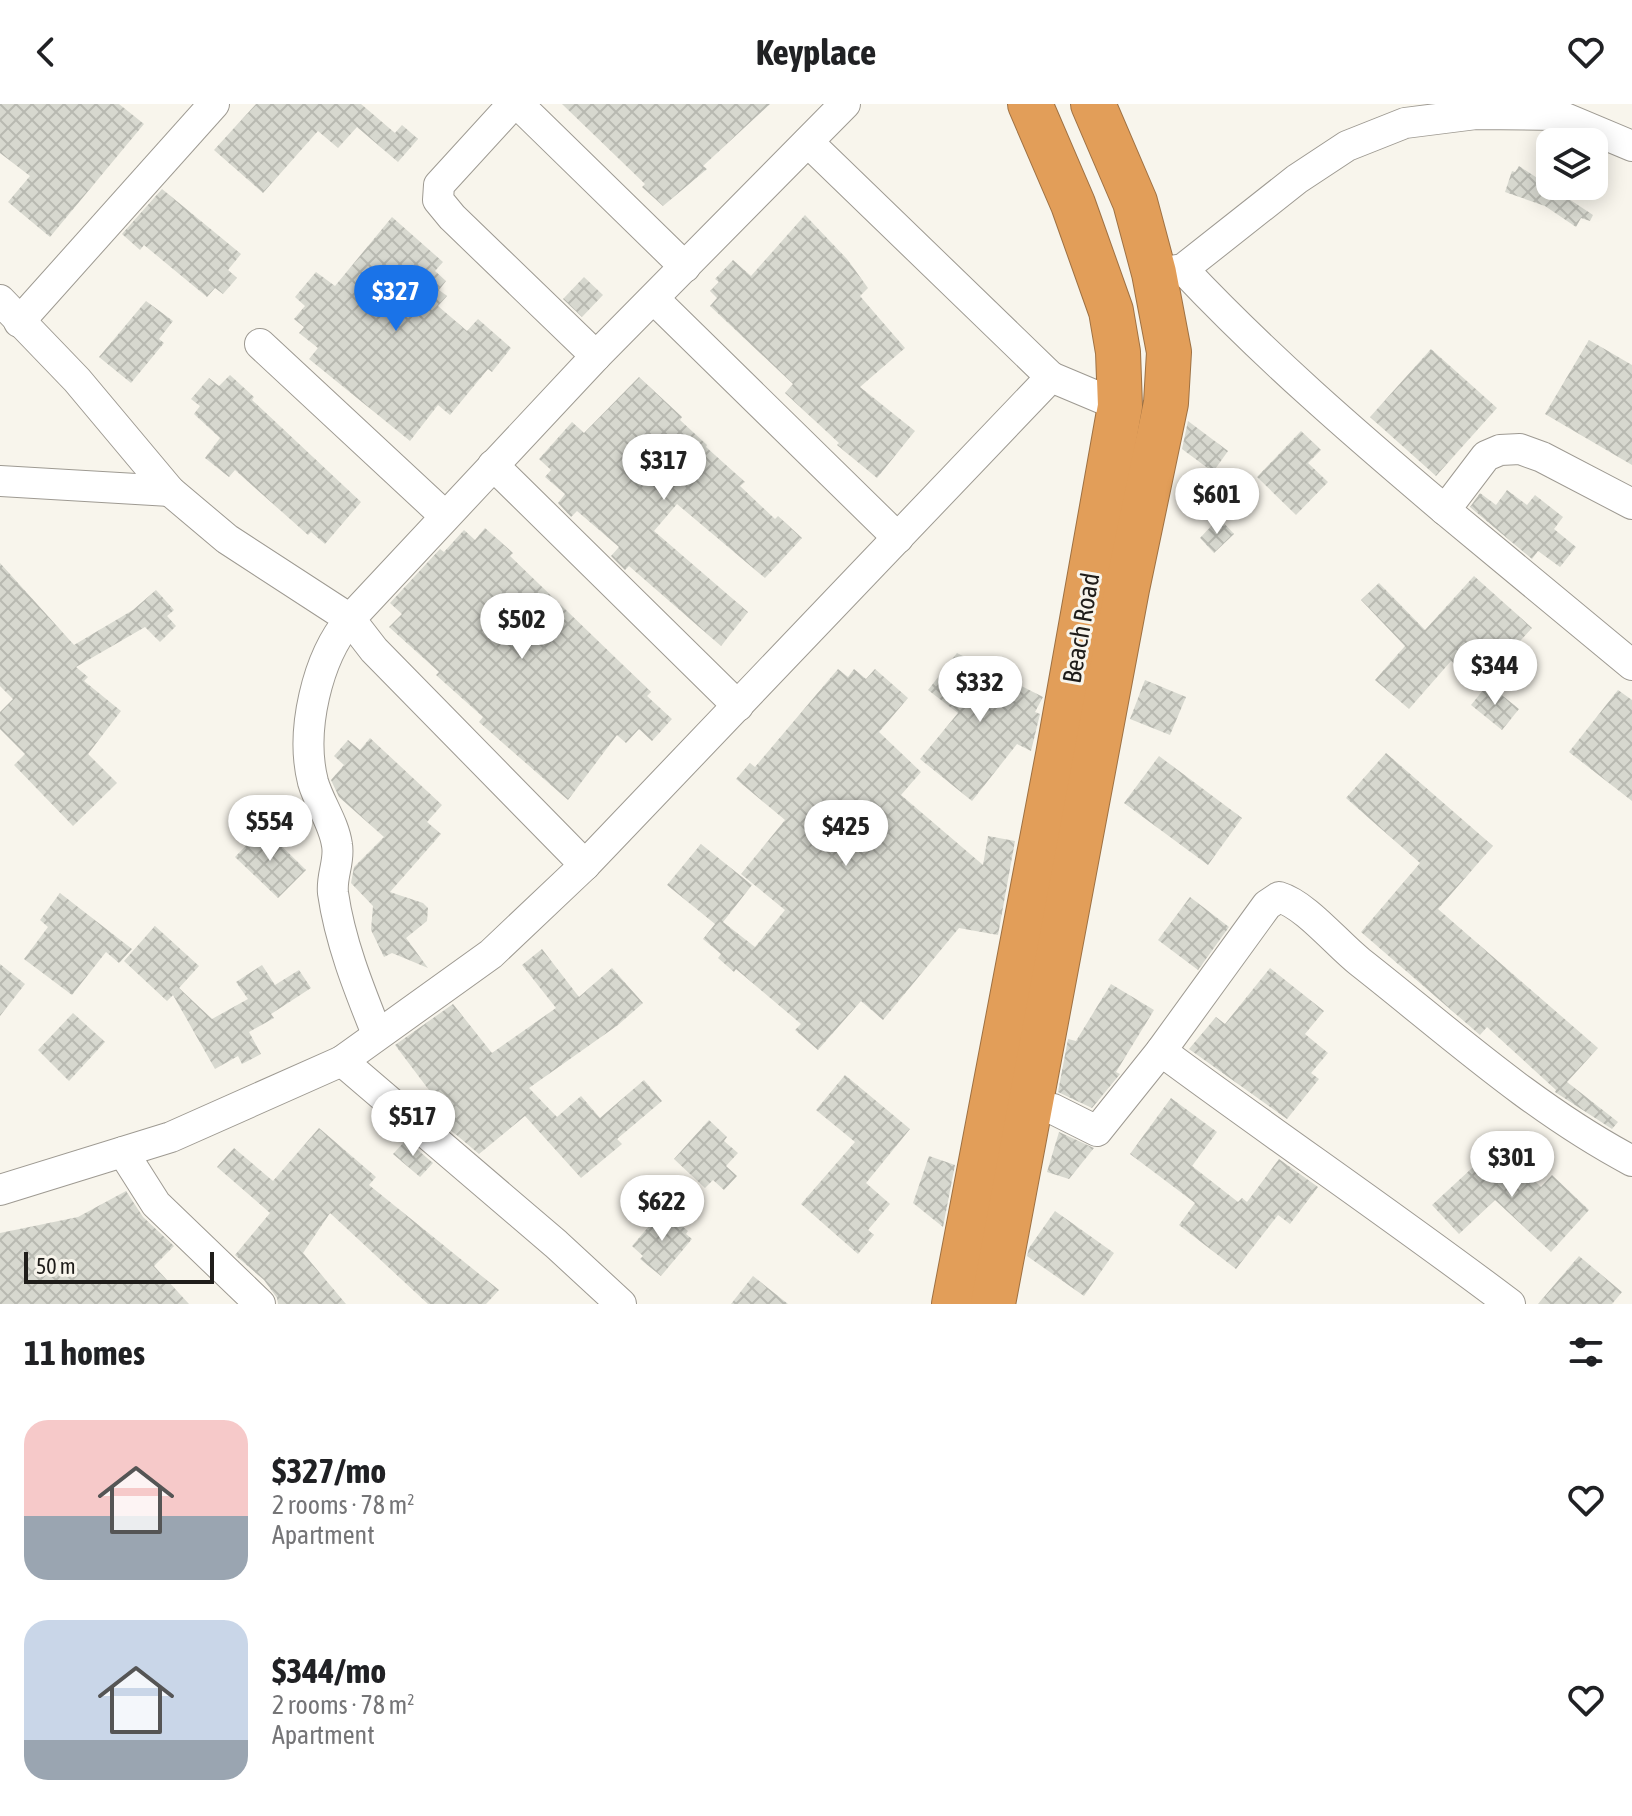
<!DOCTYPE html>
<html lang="en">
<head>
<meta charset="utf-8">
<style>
  :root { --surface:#fff; --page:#f2f2f2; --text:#202124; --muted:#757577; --accent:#1a73e8 }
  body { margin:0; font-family:"Asap Condensed",sans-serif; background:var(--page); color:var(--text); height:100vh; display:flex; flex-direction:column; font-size:30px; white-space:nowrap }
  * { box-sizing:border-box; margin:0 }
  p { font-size:26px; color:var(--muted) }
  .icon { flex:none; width:44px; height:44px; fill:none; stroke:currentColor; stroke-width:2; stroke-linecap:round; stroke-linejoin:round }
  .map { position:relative; height:1200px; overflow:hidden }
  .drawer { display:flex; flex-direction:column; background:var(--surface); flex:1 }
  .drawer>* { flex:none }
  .buttons { position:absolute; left:1536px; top:24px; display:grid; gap:16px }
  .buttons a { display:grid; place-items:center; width:72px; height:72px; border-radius:16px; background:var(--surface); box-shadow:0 4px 20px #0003; font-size:40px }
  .scale { position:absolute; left:24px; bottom:20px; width:190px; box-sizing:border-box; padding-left:8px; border:4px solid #1f1d1a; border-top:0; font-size:22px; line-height:28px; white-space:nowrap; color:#1f1d1a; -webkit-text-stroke:6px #f8f5ec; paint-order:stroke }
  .price { position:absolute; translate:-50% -68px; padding:0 18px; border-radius:28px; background:#fff; color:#222; font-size:26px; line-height:52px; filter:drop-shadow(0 2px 4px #0008) }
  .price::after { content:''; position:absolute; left:50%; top:48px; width:24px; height:18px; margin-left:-12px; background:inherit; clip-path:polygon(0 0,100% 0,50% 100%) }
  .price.active { background:var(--accent); color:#fff }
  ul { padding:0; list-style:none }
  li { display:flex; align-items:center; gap:24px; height:200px; padding:0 24px }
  li span { display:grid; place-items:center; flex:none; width:224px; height:160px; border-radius:24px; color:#555 }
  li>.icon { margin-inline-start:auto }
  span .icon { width:96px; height:96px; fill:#fffc; stroke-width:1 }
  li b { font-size:34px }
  h2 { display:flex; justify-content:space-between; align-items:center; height:96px; padding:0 24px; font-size:34px }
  header { display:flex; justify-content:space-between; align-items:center; height:104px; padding:0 24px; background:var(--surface); font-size:36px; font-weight:700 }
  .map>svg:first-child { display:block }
  .building { fill:url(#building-cross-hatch) }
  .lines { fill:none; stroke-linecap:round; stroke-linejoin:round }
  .street-casing { stroke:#9e9a92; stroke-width:32 }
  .highway-casing { stroke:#9e7143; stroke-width:46 }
  .street { stroke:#fff; stroke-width:30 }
  .highway { stroke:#e29e59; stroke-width:44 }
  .labels { text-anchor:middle; stroke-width:6; stroke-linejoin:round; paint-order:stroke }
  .street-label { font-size:26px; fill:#1f1d1a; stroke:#f8f5ec }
</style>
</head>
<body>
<header><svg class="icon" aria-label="back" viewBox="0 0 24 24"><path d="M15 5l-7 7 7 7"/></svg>Keyplace<svg class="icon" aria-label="heart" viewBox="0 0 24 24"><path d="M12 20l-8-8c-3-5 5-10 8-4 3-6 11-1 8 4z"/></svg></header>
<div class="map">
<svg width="1632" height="1200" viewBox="0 0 1632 1200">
  <defs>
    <pattern id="building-cross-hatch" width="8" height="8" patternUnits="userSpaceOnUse" patternTransform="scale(2)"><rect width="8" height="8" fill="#d7d8cf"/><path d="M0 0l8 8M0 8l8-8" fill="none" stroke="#b8b9b1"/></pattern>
  </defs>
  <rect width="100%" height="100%" fill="#f8f5ec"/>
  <g class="building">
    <polygon points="0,0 119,0 144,20 50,133 8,98 30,72 0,49"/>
    <polygon points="256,0 361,0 395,29 402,21 418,35 398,58 357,23 338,44 318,27 263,89 214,46"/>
    <polygon points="562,0 770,0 703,62 707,65 663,102 642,83 645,80"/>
    <polygon points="1519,62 1593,111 1590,117 1581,114 1576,123 1545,102 1505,88 1512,67 1515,68"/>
    <polygon points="162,85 241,150 228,166 237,174 223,190 215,184 207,193 144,141 140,146 122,130"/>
    <polygon points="805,111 847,155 868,184 860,192 905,244 860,283 915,327 877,374 837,341 839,339 785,289 793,280 710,202 717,194 710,187 719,178 715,175 733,156 751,172"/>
    <polygon points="392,113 443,158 435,167 446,177 439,186 447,192 438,202 467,227 478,215 511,244 492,268 488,265 450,311 438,301 410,337 309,255 318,244 299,229 304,223 294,215 305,202 295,193 316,168 335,182"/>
    <polygon points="584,173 603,191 582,213 563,195"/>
    <polygon points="146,197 173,217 159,235 164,239 131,279 99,253"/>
    <polygon points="1589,236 1632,261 1632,361 1545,310"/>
    <polygon points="1431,245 1497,304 1436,372 1370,313"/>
    <polygon points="230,271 254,293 252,296 361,398 325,440 311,428 308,431 235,366 229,373 205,354 220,334 194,310 200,302 191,295 209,274 219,282"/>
    <polygon points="639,273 682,313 680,316 707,341 706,343 745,378 740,382 775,415 778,412 802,434 765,474 677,400 654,427 748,508 721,542 629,462 625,466 611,452 619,443 577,407 571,413 558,399 565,390 545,373 551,366 539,355 572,318 584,329"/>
    <polygon points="1188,317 1228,347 1213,368 1182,345"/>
    <polygon points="1301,327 1321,346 1308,359 1328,378 1296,411 1257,373"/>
    <polygon points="1507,386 1527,401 1535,391 1563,413 1554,425 1576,443 1560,463 1538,447 1532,455 1470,403 1480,389 1496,401"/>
    <polygon points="1219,414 1234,430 1214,449 1200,434"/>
    <polygon points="485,424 513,449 510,452 651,588 647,592 672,615 652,637 639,625 626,639 617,631 568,696 479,618 483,613 436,571 439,568 389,523 402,510 390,499 440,445 444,448 464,426 475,436"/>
    <polygon points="0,459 74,541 133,506 156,486 174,506 167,512 176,522 160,538 145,523 76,563 88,573 84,577 121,607 88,650 117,679 73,722 14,661 25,650 0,625 0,608 13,595 0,582"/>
    <polygon points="1474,472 1532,524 1479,582 1451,557 1409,605 1375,576 1405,542 1361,496 1379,479 1425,526"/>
    <polygon points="957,549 1043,593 1035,608 1040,610 1031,647 1017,640 972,697 920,655 958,609 928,586"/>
    <polygon points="838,565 848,573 854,565 866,575 875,565 908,594 879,628 921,668 901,691 983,761 988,732 1015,737 998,831 959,824 883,916 861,897 818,946 795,926 801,920 736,865 734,868 718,854 721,850 703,835 715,820 667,781 701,740 752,781 723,818 755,843 785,806 741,770 785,716 736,675 750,659 755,663"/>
    <polygon points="1145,576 1186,593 1170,631 1130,615"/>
    <polygon points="1488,580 1519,605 1502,626 1471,601"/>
    <polygon points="1618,586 1632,596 1632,697 1569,648"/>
    <polygon points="370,634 442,701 427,718 441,730 390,788 423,799 428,804 427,817 406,834 428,864 392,849 384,853 371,826 373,802 351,779 354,763 384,733 339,693 331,676 344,661 334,652 348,636 360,646"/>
    <polygon points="1386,649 1493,742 1438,805 1598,944 1567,978 1618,1018 1612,1025 1555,988 1556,986 1487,923 1480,931 1361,828 1420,759 1346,694"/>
    <polygon points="1159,652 1242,714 1208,761 1124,699"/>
    <polygon points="263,724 306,766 278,794 235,753"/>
    <polygon points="60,789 132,845 119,859 106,848 72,891 24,855 48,823 40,816"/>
    <polygon points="1190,793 1229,823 1198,866 1158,836"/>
    <polygon points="155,822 199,862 179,884 212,915 248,895 236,878 262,861 275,881 299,866 311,884 271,910 274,914 249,928 261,950 242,960 238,952 215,965 173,891 167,897 124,857"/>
    <polygon points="542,845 579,893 612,864 643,899 618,921 529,984 557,1013 581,992 600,1014 644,976 662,997 617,1035 622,1040 581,1074 525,1012 479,1050 420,1000 432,990 395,941 453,900 492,949 556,904 522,861"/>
    <polygon points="0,860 25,880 0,912"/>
    <polygon points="1270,864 1324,907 1305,930 1328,949 1311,969 1319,975 1287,1015 1189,945 1216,913 1225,920"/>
    <polygon points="1111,880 1154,906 1116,968 1120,970 1092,1004 1058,988 1068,935 1076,937"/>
    <polygon points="73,909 105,938 69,977 38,946"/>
    <polygon points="845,971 910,1025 866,1079 890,1100 868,1126 874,1131 858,1150 801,1100 855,1038 816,1006"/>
    <polygon points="1171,994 1217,1028 1192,1062 1238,1098 1242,1094 1247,1098 1279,1055 1318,1083 1290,1120 1278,1111 1236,1165 1179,1121 1195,1099 1130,1050"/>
    <polygon points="709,1016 727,1033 724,1037 738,1049 726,1062 737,1072 724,1086 713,1076 705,1084 674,1055"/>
    <polygon points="319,1024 376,1073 369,1081 499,1186 486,1200 428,1200 330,1109 303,1149 346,1200 278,1200 277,1194 264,1176 235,1151 270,1109 217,1063 234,1044 273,1077"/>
    <polygon points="1059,1028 1094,1044 1069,1075 1047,1068"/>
    <polygon points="406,1036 433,1059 420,1073 393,1050"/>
    <polygon points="1497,1041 1541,1083 1552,1071 1589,1106 1551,1148 1495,1096 1459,1130 1432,1101"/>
    <polygon points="929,1052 955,1061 943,1123 913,1099"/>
    <polygon points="126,1087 143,1113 174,1142 154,1162 189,1200 0,1200 0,1129 78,1113"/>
    <polygon points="663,1106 688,1127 686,1130 692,1135 661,1172 640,1155 643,1152 632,1142"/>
    <polygon points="1055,1107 1114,1149 1084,1192 1027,1152 1029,1144"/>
    <polygon points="1579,1152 1622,1188 1612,1200 1538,1200"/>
    <polygon points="753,1172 788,1200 731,1200"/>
  </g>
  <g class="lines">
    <g class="street-casing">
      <g id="street">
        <polyline points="513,0 439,81 438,96 452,113 596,252"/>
        <polyline points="518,0 685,163"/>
        <polyline points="808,38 1051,273"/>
        <path d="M1183,165c82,87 171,164 262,241l41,-54 14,-6 20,-1 22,8 90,47"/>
        <polyline points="1164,168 1183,165 1297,75 1347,42 1405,19 1476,10 1558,11 1632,42"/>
        <polyline points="654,195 898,434"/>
        <path d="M0,196l77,80 93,111 57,48 123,80c-33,39 -50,112 -37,163 6,21 21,41 24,63 3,16 -6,31 -4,48 7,49 26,96 44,141"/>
        <polyline points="19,218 214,0"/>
        <polyline points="260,240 445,412"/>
        <polyline points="493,361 738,602"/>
        <polyline points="0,377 170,387"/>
        <polyline points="1445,406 1632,561"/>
        <polyline points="585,761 374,546 350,515 596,252 845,0"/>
        <path d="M1161,947l106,-146 12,-8c27,8 58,47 81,65 88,69 172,146 272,199"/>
        <polyline points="342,957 556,1140 621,1200"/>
        <path d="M1032,1001l21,4 44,22 64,-80c116,86 234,166 349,253"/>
        <polyline points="123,1048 156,1100 260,1200"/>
        <polyline points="0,1086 171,1033 342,957 491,850 585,761 1051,273 1120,302"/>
      </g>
    </g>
    <g class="highway-casing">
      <g id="highway">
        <polyline points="954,1200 1058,651 1120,302 1118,248 1111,207 1073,100 1030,0"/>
        <polyline points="993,1200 1127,485 1166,299 1169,248 1154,169 1135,98 1093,0"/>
      </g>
    </g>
    <use href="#street" class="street"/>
    <use href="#highway" class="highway"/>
  </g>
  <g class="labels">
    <g class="street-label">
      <text transform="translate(1081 524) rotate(-80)" y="9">Beach Road</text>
    </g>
  </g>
</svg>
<div class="buttons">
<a><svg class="icon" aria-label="layers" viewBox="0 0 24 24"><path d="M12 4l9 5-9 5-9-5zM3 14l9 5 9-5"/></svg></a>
</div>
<div class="scale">50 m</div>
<b class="price active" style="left:396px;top:229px">$327</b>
<b class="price" style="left:664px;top:398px">$317</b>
<b class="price" style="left:1217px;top:432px">$601</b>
<b class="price" style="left:522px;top:557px">$502</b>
<b class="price" style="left:1495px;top:603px">$344</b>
<b class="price" style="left:980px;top:620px">$332</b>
<b class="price" style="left:270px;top:759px">$554</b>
<b class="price" style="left:846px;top:764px">$425</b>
<b class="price" style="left:413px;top:1054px">$517</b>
<b class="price" style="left:1512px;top:1095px">$301</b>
<b class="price" style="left:662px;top:1139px">$622</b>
</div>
<section class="drawer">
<h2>11 homes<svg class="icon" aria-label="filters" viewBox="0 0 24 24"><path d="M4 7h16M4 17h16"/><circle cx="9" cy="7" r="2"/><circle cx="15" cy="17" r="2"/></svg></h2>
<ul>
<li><span style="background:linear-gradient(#f6c9c9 60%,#9aa5b1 0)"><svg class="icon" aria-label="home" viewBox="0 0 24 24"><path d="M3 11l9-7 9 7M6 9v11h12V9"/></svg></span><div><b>$327/mo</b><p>2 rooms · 78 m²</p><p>Apartment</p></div><svg class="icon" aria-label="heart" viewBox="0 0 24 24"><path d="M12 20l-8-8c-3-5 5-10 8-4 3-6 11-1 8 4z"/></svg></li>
<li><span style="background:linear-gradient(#c9d6e8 75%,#9aa5b1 0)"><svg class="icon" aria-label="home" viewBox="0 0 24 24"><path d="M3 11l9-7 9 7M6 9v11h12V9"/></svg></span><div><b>$344/mo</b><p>2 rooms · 78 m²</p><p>Apartment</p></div><svg class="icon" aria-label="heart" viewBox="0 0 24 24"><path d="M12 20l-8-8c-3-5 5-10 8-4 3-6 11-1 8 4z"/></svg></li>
</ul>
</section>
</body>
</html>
